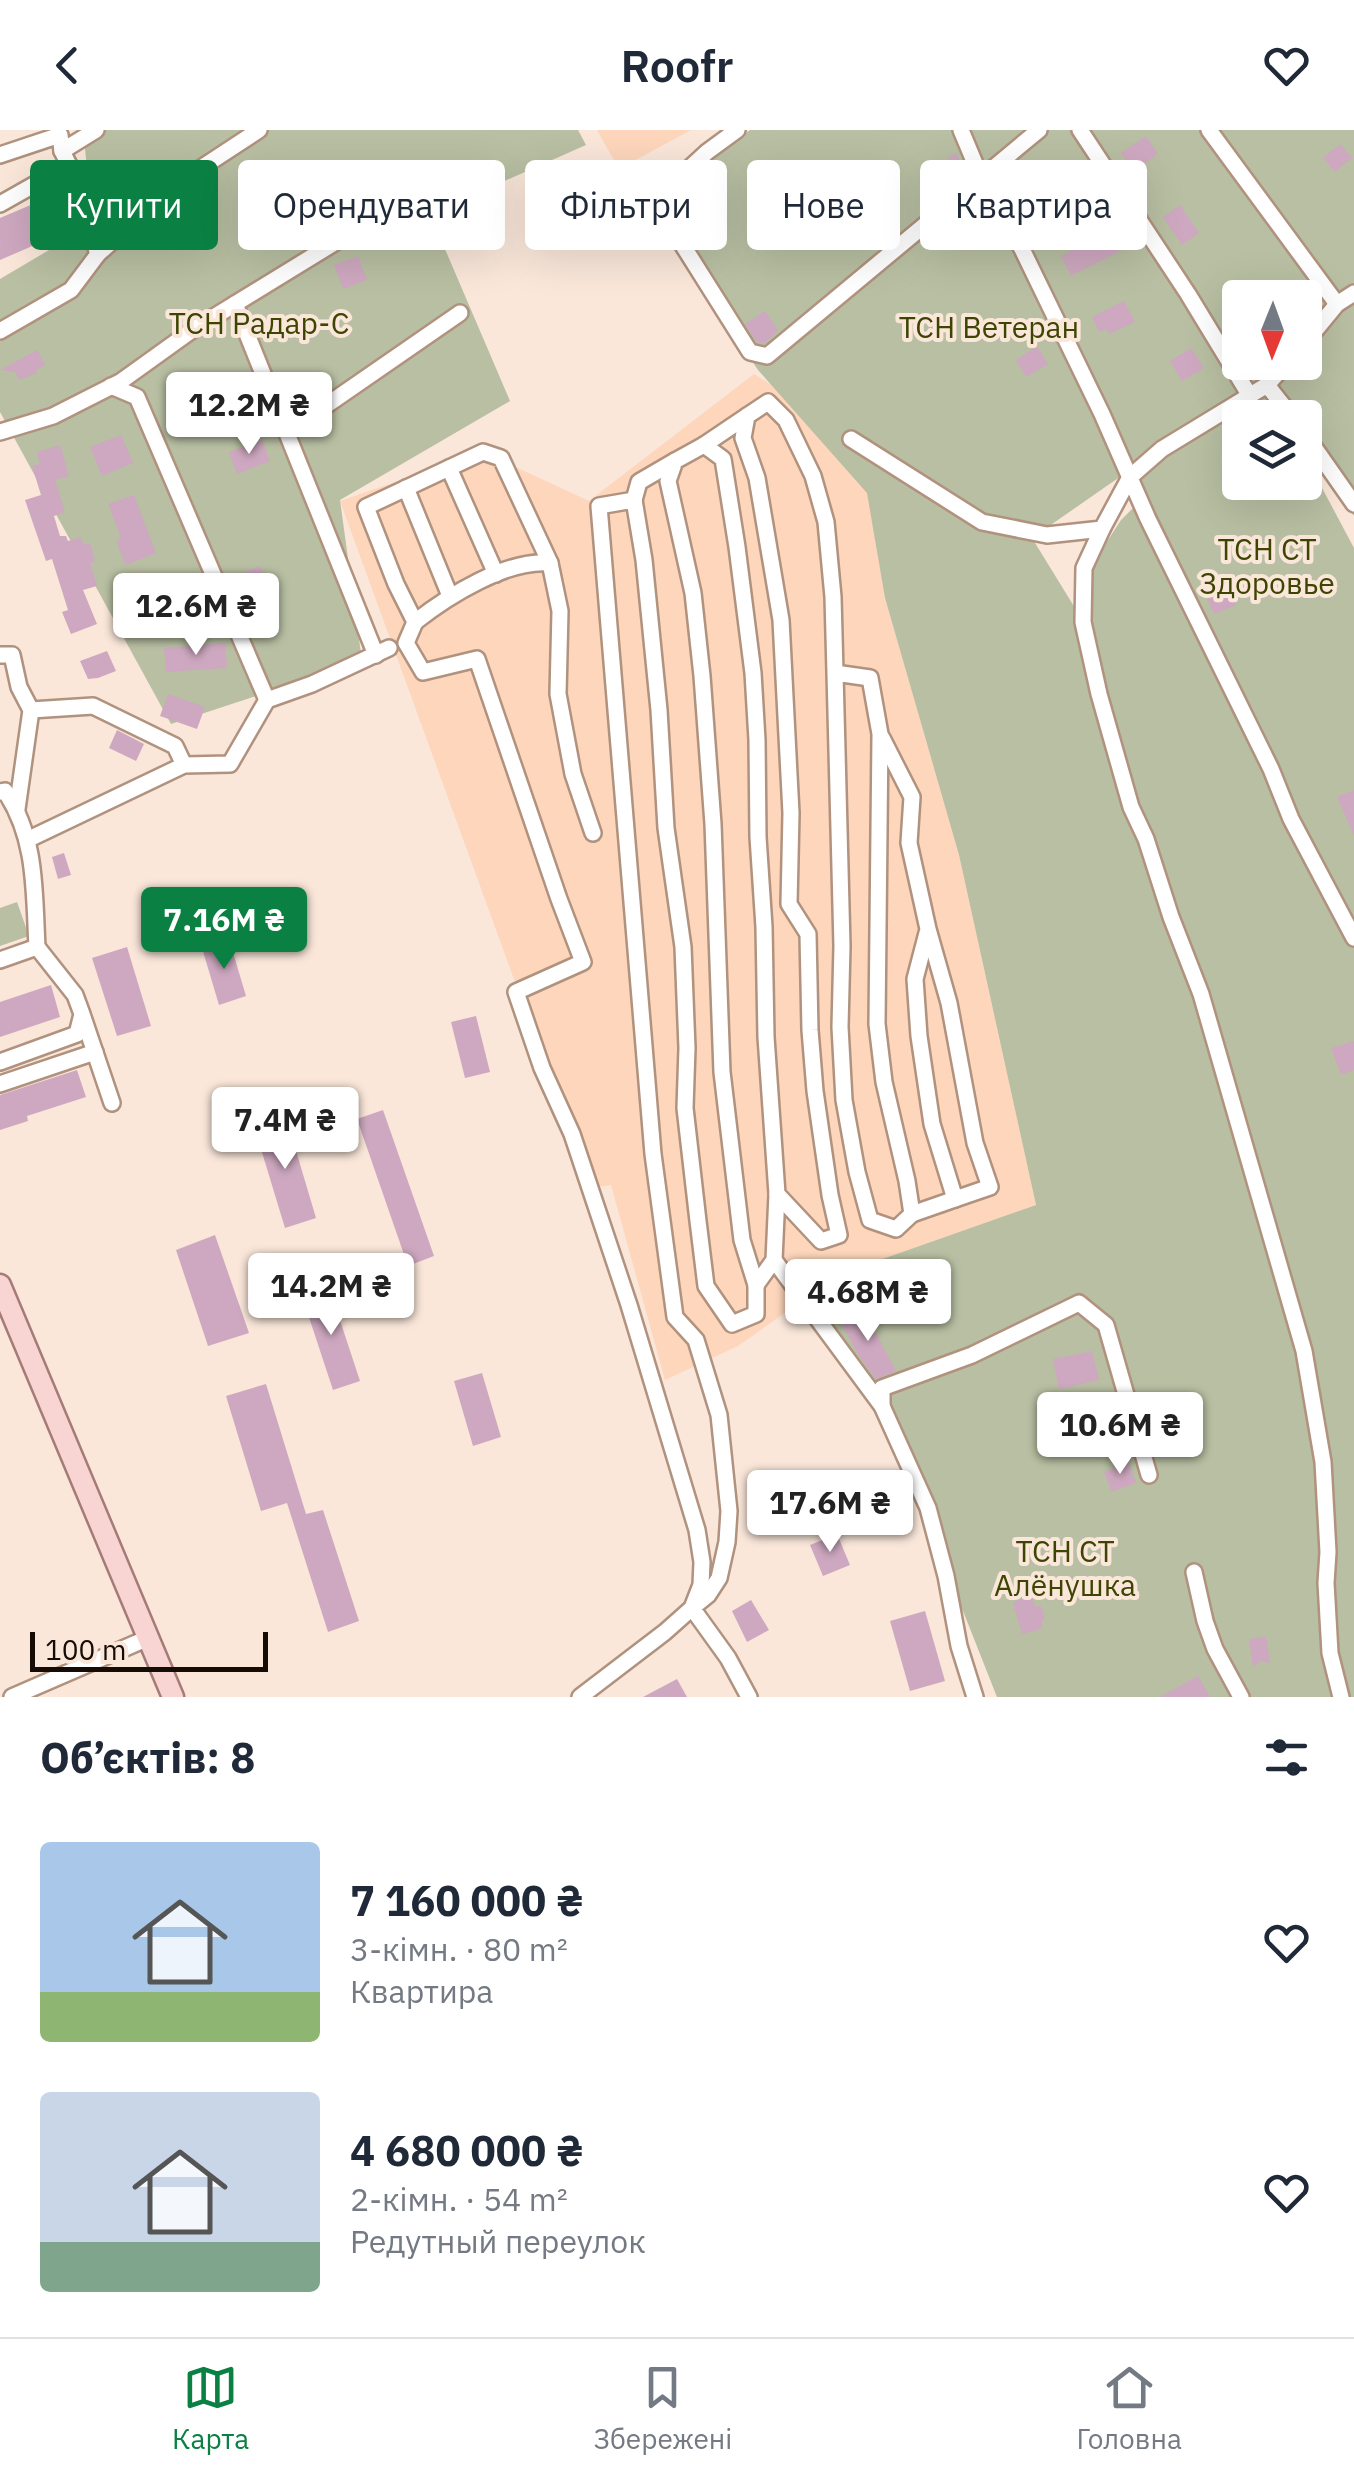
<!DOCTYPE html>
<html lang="uk">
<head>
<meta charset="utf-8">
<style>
  :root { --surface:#fff; --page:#f2f2f3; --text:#1f2937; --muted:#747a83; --line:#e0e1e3; --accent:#0b8043 }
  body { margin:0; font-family:"IBM Plex Sans",sans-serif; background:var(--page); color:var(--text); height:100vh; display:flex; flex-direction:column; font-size:38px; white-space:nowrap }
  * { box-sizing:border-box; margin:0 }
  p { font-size:32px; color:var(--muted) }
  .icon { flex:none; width:55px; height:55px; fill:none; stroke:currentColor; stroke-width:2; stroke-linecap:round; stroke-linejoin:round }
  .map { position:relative; height:1567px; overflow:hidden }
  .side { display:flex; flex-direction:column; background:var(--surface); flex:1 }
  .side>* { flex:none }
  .top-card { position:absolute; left:30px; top:30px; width:1295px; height:90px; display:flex; gap:20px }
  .needle { width:65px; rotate:181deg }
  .controls { position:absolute; left:1222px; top:150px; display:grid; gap:20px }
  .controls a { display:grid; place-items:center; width:100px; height:100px; border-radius:10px; background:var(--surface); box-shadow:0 10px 40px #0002; font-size:50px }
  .scale { position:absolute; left:30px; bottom:25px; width:238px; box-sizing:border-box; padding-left:10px; border:5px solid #160b05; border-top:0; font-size:28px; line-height:35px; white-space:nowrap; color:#160b05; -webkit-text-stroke:8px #fae7da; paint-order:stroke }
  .price { position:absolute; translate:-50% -85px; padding:0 22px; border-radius:10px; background:#fff; color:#222; font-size:32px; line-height:65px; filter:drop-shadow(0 2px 5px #0008) }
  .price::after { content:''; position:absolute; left:50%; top:60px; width:30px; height:22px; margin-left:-15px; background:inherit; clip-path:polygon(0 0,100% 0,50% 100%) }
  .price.active { background:var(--accent); color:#fff }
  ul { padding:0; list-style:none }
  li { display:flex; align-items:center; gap:30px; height:250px; padding:0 40px }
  li span { display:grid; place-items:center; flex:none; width:280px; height:200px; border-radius:10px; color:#555 }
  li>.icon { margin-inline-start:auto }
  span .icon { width:120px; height:120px; fill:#fffc; stroke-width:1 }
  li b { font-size:42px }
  h2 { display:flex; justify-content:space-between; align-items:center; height:120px; padding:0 40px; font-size:42px }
  .tag { padding:0 35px; border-radius:10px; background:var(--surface); box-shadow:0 10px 40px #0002; font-size:35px; line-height:90px }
  .tag.active { background:var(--accent); color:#fff }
  header { display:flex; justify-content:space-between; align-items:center; height:130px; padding:0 40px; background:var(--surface); font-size:45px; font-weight:600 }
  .tabs { display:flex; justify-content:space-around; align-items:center; height:140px; border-top:2px solid var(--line); background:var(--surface); font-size:28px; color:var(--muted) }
  .tabs a { display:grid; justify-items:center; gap:5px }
  .tabs .active { color:var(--accent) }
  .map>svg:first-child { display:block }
  .built { fill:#fdd6bc }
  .green { fill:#b8bfa2 }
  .building { fill:#cea8c0 }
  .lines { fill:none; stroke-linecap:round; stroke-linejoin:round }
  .minor-casing { stroke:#b0927e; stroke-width:20 }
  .major-casing { stroke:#a67b77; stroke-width:25 }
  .minor { stroke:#fff; stroke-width:15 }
  .major { stroke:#f8d4d3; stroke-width:20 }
  .labels { text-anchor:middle; stroke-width:8; stroke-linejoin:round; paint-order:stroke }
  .park-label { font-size:30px; fill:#3d4502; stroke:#fae7da }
</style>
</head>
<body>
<header><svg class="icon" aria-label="back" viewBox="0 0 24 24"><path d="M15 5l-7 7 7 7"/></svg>Roofr<svg class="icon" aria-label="heart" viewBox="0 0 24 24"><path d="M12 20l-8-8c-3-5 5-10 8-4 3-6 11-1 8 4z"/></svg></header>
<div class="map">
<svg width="1354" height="1567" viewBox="0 0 1354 1567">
  <rect width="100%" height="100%" fill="#fae7da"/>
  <g class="built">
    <polygon points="597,0 691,0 619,39"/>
    <polygon points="754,244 791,267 868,363 885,468 959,725 1036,1075 840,1144 738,1216 665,1250 611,1055 590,1058 340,371 483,322 589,371"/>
  </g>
  <g class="green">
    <polygon points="83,0 578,0 586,15 430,84 510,271 340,370 362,531 171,594 0,282 0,149 93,94"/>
    <polygon points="750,0 1354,0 1354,153 1345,159 1305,203 1305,168 1240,168 1240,232 1277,233 1249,257 1032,408 1083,491 1093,433 1121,390 1140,371 1130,347 1267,255 1287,233 1305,232 1305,211 1337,174 1354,163 1354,386 1305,312 1305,288 1289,287 1275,268 1284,287 1240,288 1240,352 1305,352 1305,326 1354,418 1354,808 1329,767 1354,816 1354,1567 1348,1567 1336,1522 1331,1344 1304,1221 1284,1153 1323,1332 1328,1422 1326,1453 1330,1523 1341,1567 997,1567 882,1276 810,1165 840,1144 1036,1075 959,725 885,468 867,363 758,240 647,73"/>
    <polygon points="17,772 29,806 0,816 0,778"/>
  </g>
  <g class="building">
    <polygon points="1146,6 1158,24 1133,41 1121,23"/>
    <polygon points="1340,14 1352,28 1335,42 1323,28"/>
    <polygon points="956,23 966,42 949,53 937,36"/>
    <polygon points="1104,57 1116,75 1100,85 1089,67"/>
    <polygon points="52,66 67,101 0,130 0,88"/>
    <polygon points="1180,75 1199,103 1182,115 1163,87"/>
    <polygon points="964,80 983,106 960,121 942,96"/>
    <polygon points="1110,96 1124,119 1071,146 1061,126 1091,110 1089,108"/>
    <polygon points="358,126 367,150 343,159 334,135"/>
    <polygon points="1124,171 1135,192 1109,204 1106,199 1099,202 1092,187"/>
    <polygon points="765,181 778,201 764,214 757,212 745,194"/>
    <polygon points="1037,216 1048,234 1026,247 1016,230"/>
    <polygon points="1191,218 1204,238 1182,251 1170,231"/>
    <polygon points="37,220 45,235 36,240 37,243 19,250 15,242 0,240"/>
    <polygon points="121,305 133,333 102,346 90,317"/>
    <polygon points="262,310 270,331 237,344 229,322"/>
    <polygon points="60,315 69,346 55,350 65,382 54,386 60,406 66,406 68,411 81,407 83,415 90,413 95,431 90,433 97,456 83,460 97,494 71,504 62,482 68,480 52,429 46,431 25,370 41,365 32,336 40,334 37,322"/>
    <polygon points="134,365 156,423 126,435 116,411 121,408 108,374"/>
    <polygon points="260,436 269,460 249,468 241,444"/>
    <polygon points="193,455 196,477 164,480 161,459"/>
    <polygon points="1230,457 1236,475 1214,484 1206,466"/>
    <polygon points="225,513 227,538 166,542 164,518"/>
    <polygon points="107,521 116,541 98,548 88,549 80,531"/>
    <polygon points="168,564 205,577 197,599 160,586"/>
    <polygon points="117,600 144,614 136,631 109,618"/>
    <polygon points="1354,660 1354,705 1337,667"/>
    <polygon points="64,723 71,745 58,749 52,727"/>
    <polygon points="229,809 246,866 219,875 202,818"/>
    <polygon points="127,817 151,896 117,906 92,828"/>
    <polygon points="51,855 60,887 0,907 0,872"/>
    <polygon points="476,886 490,942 465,948 451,892"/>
    <polygon points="1354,911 1354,940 1341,945 1331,918"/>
    <polygon points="77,940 86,967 27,986 28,991 0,1000 0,965"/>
    <polygon points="383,980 434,1126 408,1136 357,989"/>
    <polygon points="286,987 316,1088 285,1098 254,996"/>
    <polygon points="215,1105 249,1203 208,1216 176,1120"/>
    <polygon points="329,1157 360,1251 333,1260 302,1166"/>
    <polygon points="863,1179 896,1241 876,1249 859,1226 840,1191"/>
    <polygon points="1092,1221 1099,1250 1059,1259 1053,1229"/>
    <polygon points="482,1243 501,1307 473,1316 454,1251"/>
    <polygon points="266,1254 306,1384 323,1380 359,1491 328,1502 287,1373 261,1381 226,1266"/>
    <polygon points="1129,1333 1136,1353 1112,1362 1104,1342"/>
    <polygon points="837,1404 850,1435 823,1446 810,1415"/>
    <polygon points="1032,1466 1035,1477 1041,1476 1045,1489 1041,1490 1043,1498 1022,1504 1013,1472"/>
    <polygon points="751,1470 769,1500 747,1512 732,1481"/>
    <polygon points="925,1481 945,1551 910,1561 890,1491"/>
    <polygon points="1266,1506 1270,1533 1261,1531 1253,1537 1249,1509"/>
    <polygon points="1198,1546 1210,1567 1160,1567"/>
    <polygon points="677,1549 687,1567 643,1567"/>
  </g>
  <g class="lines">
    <g class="minor-casing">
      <g id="minor">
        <polyline points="737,0 707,22 669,57 660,79 750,222 767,226 1039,0"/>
        <polyline points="961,0 981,48 1022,119 1102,284 1148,389 1271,639 1291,689 1354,808"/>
        <polyline points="1080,0 1188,164 1250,266"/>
        <polyline points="1209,0 1337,174"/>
        <polyline points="62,21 96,0"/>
        <polyline points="0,25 60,5 62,21 69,35 98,124"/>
        <polyline points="0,74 69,35"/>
        <polyline points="235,174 376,525"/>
        <polyline points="0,201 71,160 98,124 149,79 198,40 259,0"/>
        <polyline points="1305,213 1337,174 1354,163"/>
        <polyline points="1267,255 1293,288"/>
        <polyline points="111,256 137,267 267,570"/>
        <polyline points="283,292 321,279 460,183"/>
        <polyline points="0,302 53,286 120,252 191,201 414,64"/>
        <polyline points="1305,304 1354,374"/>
        <polyline points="851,309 982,392 1047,405 1102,399 1130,347 1162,319 1267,255 1288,232"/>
        <polyline points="704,315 747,286"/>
        <polyline points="449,338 496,444"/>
        <polyline points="406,358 450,466"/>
        <polyline points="634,370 639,352 675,331"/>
        <polyline points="1102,399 1084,438 1083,492 1099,564 1131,677 1146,709 1171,787 1201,864 1304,1221 1323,1332 1328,1422 1326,1453 1330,1523 1341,1567"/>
        <path d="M415,492c33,-26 92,-63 135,-59"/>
        <polyline points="0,525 12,525 19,557 31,580 17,679"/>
        <polyline points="31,580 93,576 175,616 184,635"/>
        <polyline points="882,608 912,667 909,713 928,799 949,873 975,1013 990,1057 955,1069"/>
        <path d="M0,662l5,-1c32,48 29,101 32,156"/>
        <polyline points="27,710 184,635 230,634 267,570 312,554 389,518"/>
        <polyline points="0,830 37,817 75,865 82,884 77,904 0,932"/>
        <polyline points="83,887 112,973"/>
        <polyline points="0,954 95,922"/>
        <polyline points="912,1084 955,1069 932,994 919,906 915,849 927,803"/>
        <polyline points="774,1130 882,1276 928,1378 946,1446 959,1516 975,1567"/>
        <polyline points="756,1155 774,1130 777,1064"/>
        <polyline points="882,1276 882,1258 972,1225 1079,1173 1106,1195 1149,1345"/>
        <polyline points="1194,1442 1205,1491 1215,1519 1241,1567"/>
        <polyline points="12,1567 148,1508"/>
        <polyline points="580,1567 665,1502 692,1478 701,1455 702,1432 697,1400 629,1175 572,1004 542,938 516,862 583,832 559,769 477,529 423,542 406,513 415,492 396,454 366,377 483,322 501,328 550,433 560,481 558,564 573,644 593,703"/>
        <polyline points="749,1567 728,1528 692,1478 708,1465 719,1448 727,1412 729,1381 719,1285 696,1210 675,1187 653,1024 599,376 634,370 644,430 659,580 666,698 683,817 687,918 685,978 698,1091 706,1156 732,1194 756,1184 756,1155 742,1110 722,942 713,694 702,546 693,463 668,351 675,331 704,315 723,329 737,417 753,543 757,610 758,707 764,797 766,907 777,1064 821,1111 839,1105 830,1065 815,961 810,900 808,804 789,774 791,683 781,490 757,348 743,308 747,286 768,272 786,290 813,346 826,392 833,467 835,543 842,816 840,897 844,970 857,1042 870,1090 896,1099 912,1084 907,1051 884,952 877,894 880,604 870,548 835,543"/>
      </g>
    </g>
    <g class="major-casing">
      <polyline id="major" points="0,1155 173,1567"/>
    </g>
    <use href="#minor" class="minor"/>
    <use href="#major" class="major"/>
  </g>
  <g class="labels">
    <g class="park-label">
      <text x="259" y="204">ТСН Радар-С</text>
      <text x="989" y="208">ТСН Ветеран</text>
      <text x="1267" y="430">ТСН СТ<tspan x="1267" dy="34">Здоровье</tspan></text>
      <text x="1065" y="1432">ТСН СТ<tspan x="1065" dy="34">Алёнушка</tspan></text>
    </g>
  </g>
</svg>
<div class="controls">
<a><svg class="needle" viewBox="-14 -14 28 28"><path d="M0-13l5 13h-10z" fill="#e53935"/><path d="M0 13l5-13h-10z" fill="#747a83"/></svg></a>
<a><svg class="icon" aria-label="layers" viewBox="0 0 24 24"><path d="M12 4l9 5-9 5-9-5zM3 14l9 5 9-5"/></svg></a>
</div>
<div class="scale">100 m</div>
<b class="price" style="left:249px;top:327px">12.2M ₴</b>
<b class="price" style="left:196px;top:528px">12.6M ₴</b>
<b class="price active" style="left:224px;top:842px">7.16M ₴</b>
<b class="price" style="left:285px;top:1042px">7.4M ₴</b>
<b class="price" style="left:331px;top:1208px">14.2M ₴</b>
<b class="price" style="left:868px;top:1214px">4.68M ₴</b>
<b class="price" style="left:1120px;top:1347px">10.6M ₴</b>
<b class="price" style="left:830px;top:1425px">17.6M ₴</b>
<div class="top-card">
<a class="tag active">Купити</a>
<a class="tag">Орендувати</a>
<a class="tag">Фільтри</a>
<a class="tag">Нове</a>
<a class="tag">Квартира</a>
</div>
</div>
<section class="side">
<h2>Об’єктів: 8<svg class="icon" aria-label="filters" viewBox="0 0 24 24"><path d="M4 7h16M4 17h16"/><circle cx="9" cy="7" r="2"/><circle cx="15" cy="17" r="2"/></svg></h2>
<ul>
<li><span style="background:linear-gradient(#a9c7e8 75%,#8fb573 0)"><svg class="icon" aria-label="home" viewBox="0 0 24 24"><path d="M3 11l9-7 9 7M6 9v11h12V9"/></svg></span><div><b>7 160 000 ₴</b><p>3-кімн. · 80 m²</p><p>Квартира</p></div><svg class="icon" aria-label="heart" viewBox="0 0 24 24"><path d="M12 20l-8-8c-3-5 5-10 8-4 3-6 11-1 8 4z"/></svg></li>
<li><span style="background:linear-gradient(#c9d6e8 75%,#7fa58c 0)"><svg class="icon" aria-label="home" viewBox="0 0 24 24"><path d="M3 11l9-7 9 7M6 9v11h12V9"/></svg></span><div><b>4 680 000 ₴</b><p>2-кімн. · 54 m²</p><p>Редутный переулок</p></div><svg class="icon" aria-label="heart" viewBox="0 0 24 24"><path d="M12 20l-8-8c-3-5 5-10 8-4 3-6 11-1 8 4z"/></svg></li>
</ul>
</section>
<nav class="tabs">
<a class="active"><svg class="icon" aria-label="map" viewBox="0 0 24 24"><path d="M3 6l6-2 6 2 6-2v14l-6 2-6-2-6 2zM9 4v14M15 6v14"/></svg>Карта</a>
<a><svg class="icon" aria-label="saved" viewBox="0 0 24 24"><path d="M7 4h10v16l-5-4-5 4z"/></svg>Збережені</a>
<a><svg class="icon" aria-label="home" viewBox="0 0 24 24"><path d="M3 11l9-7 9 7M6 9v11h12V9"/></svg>Головна</a>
</nav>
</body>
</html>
